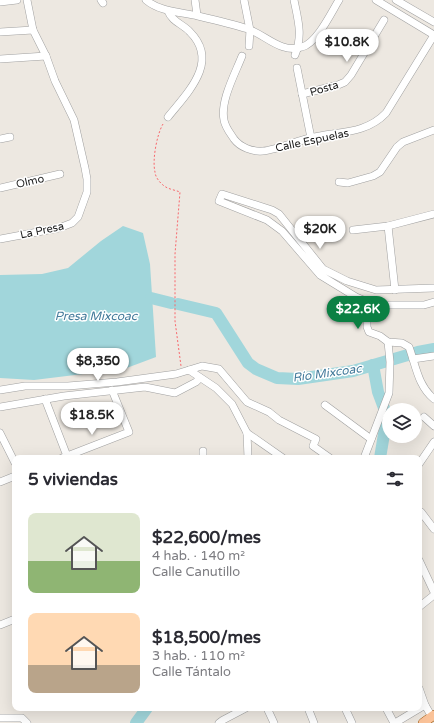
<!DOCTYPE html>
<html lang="es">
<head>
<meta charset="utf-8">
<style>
  :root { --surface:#fff; --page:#f2f2f3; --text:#2b2b33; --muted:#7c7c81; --accent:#0b8043 }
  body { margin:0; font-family:"Varela Round",sans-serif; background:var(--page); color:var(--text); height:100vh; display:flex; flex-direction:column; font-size:15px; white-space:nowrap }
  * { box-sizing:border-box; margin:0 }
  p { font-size:13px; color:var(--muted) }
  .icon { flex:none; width:22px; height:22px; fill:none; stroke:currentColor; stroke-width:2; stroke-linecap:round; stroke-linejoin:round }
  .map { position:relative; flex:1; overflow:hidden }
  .details { position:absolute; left:12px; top:455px; width:410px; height:256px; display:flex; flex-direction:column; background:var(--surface); border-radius:8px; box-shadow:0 4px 16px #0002 }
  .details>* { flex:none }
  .buttons { position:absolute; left:382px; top:403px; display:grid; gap:8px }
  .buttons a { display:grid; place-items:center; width:40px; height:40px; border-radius:50%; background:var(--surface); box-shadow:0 4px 16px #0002; font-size:20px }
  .price { position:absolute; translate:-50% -34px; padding:0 9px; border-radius:14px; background:#fff; color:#222; font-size:13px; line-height:26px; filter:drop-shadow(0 1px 2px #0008) }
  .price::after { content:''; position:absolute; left:50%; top:24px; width:12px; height:9px; margin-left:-6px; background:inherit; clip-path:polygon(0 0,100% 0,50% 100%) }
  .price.active { background:var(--accent); color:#fff }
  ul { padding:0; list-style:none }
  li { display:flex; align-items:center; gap:12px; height:100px; padding:0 16px }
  li span { display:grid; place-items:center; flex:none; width:112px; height:80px; border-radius:8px; color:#555 }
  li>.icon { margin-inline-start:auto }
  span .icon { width:48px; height:48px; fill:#fffc; stroke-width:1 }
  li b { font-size:17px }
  h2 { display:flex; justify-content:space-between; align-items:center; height:48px; padding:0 16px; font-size:17px }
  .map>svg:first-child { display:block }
  .water { fill:#a1d6db }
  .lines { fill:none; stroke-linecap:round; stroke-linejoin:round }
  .river { stroke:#a1d6db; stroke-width:12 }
  .minor-casing { stroke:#a0a0a0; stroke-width:8 }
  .major-casing { stroke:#924e01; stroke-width:10 }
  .path { stroke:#f8676c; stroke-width:1; stroke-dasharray:2 2; stroke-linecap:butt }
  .minor { stroke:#fff; stroke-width:7 }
  .major { stroke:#fbc399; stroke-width:9 }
  .labels { text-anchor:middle; stroke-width:3; stroke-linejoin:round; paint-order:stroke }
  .street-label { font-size:11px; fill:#1c1c1c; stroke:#fff }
  .water-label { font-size:12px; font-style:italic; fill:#447b9b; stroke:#fff }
</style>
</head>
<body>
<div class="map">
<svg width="434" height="723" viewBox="0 0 434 723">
  <rect width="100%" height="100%" fill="#ede8e1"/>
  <polygon class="water" points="123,226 143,233 150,264 156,357 124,369 34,380 0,378 0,275 42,274 68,268 101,241"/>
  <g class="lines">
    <g class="river">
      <polyline points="151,298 171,303"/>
      <polyline points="178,304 216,313 248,363 256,369 277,378 298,379 353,371 418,352 434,349"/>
      <polyline points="373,365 378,392 387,416 380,458"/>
      <polyline points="136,723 147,708"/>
    </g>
    <g class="minor-casing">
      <g id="minor">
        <polyline points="101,0 103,3"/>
        <path d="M146,0c14,12 35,12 52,16 17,4 34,8 50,13 18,6 33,25 54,18 15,-4 29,-34 37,-47"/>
        <polyline points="195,0 197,15"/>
        <polyline points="244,0 250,30 249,46"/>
        <path d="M294,0c4,20 9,35 1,55"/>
        <polyline points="376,0 434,35"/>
        <polyline points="396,0 434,22"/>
        <polyline points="0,2 17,0"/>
        <polyline points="0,32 33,30"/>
        <path d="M242,56c-7,18 -22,45 -18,64 1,7 6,13 10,19 6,8 18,13 29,12 12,-1 34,-10 47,-13 27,-7 55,-3 76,-25l48,-78"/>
        <polyline points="0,59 46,56"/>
        <polyline points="297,68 311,138"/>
        <polyline points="302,94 338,85 345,82 351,75 384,20"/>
        <path d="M168,117c19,-24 52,-55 22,-85 -7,-8 -18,-10 -22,-21"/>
        <polyline points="0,139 10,137"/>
        <polyline points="339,182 348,183 373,176 380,172 397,147 403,142 434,130"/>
        <polyline points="0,188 60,174"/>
        <polyline points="388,226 395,290"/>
        <polyline points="353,230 388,226 434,214"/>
        <polyline points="0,239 59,228 72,223 78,217 87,192 87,179 85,168 74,120 55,81 46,56 33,30 27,0"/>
        <polyline points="434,288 376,290 347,281 323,269 279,214 272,210 222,194 219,201 267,220 282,231 320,275 356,297 375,305 424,305 434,302"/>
        <path d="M375,305l-8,15v7l2,5 11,4 8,6 14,1 7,4c7,19 9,39 25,52"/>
        <polyline points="413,359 434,356"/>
        <polyline points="189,370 202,366 219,369 247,402 269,412 279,420 316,439 313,446 330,458"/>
        <polyline points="0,390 25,386 68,386 117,382 176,374 189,370 216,388 232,404 247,433 248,458"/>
        <polyline points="45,399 67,456"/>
        <polyline points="325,405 371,439"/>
        <polyline points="0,407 64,396 145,387 175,393 196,382 200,378"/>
        <polyline points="424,417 434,426"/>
        <polyline points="0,433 15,463"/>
        <polyline points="247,433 283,458"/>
        <polyline points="203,451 203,458"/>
        <polyline points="62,458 129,432 112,390"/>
        <polyline points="364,458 389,393 390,362 388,342"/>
        <polyline points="419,464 434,442"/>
        <polyline points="0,482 15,476"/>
        <polyline points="421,512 434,529"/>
        <polyline points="419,560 434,592"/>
        <polyline points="419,607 434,595"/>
        <polyline points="0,625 15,619"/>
        <polyline points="419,688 425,705 432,717"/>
        <polyline points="267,708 274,723"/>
        <polyline points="308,708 314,723"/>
        <polyline points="345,708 352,723"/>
        <polyline points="386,708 394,723"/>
        <polyline points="0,718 22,718 27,723"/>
        <polyline points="219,723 223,720 246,708"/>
        <polyline points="395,723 425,705"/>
      </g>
    </g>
    <g class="major-casing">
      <polyline id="major" points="423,723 434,715"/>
    </g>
    <path class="path" d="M163,124c-6,10 -11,36 -8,48 0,4 4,10 8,13 4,4 12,5 17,7l-5,62v67l6,45"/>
    <use href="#minor" class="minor"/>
    <use href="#major" class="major"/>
  </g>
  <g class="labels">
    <g class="street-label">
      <text transform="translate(324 88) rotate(-16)" y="4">Posta</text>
      <text transform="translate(312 140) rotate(-12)" y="4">Calle Espuelas</text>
      <text transform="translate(30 181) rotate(-13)" y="4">Olmo</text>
      <text transform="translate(42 230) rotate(-12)" y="4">La Presa</text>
    </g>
    <g class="water-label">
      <text x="96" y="320">Presa Mixcoac</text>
      <text transform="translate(327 373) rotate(-8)" y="4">Río Mixcoac</text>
    </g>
  </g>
</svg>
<div class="buttons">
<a><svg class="icon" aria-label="layers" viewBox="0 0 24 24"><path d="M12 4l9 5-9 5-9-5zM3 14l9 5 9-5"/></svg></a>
</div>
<b class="price" style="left:347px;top:63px">$10.8K</b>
<b class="price" style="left:320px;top:250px">$20K</b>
<b class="price active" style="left:358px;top:330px">$22.6K</b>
<b class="price" style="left:98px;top:382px">$8,350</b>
<b class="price" style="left:92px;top:436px">$18.5K</b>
<section class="details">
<h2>5 viviendas<svg class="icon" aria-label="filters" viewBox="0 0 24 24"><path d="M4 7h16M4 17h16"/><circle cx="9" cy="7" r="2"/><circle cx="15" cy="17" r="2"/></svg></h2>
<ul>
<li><span style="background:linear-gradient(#dfe7d0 60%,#8fb573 0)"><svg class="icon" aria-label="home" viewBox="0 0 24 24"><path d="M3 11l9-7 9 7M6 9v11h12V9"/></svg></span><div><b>$22,600/mes</b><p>4 hab. · 140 m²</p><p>Calle Canutillo</p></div></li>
<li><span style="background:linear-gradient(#ffd9b3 65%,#b9a48a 0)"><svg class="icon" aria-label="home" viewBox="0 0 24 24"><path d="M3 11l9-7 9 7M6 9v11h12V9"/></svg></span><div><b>$18,500/mes</b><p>3 hab. · 110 m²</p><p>Calle Tántalo</p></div></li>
</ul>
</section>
</div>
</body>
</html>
